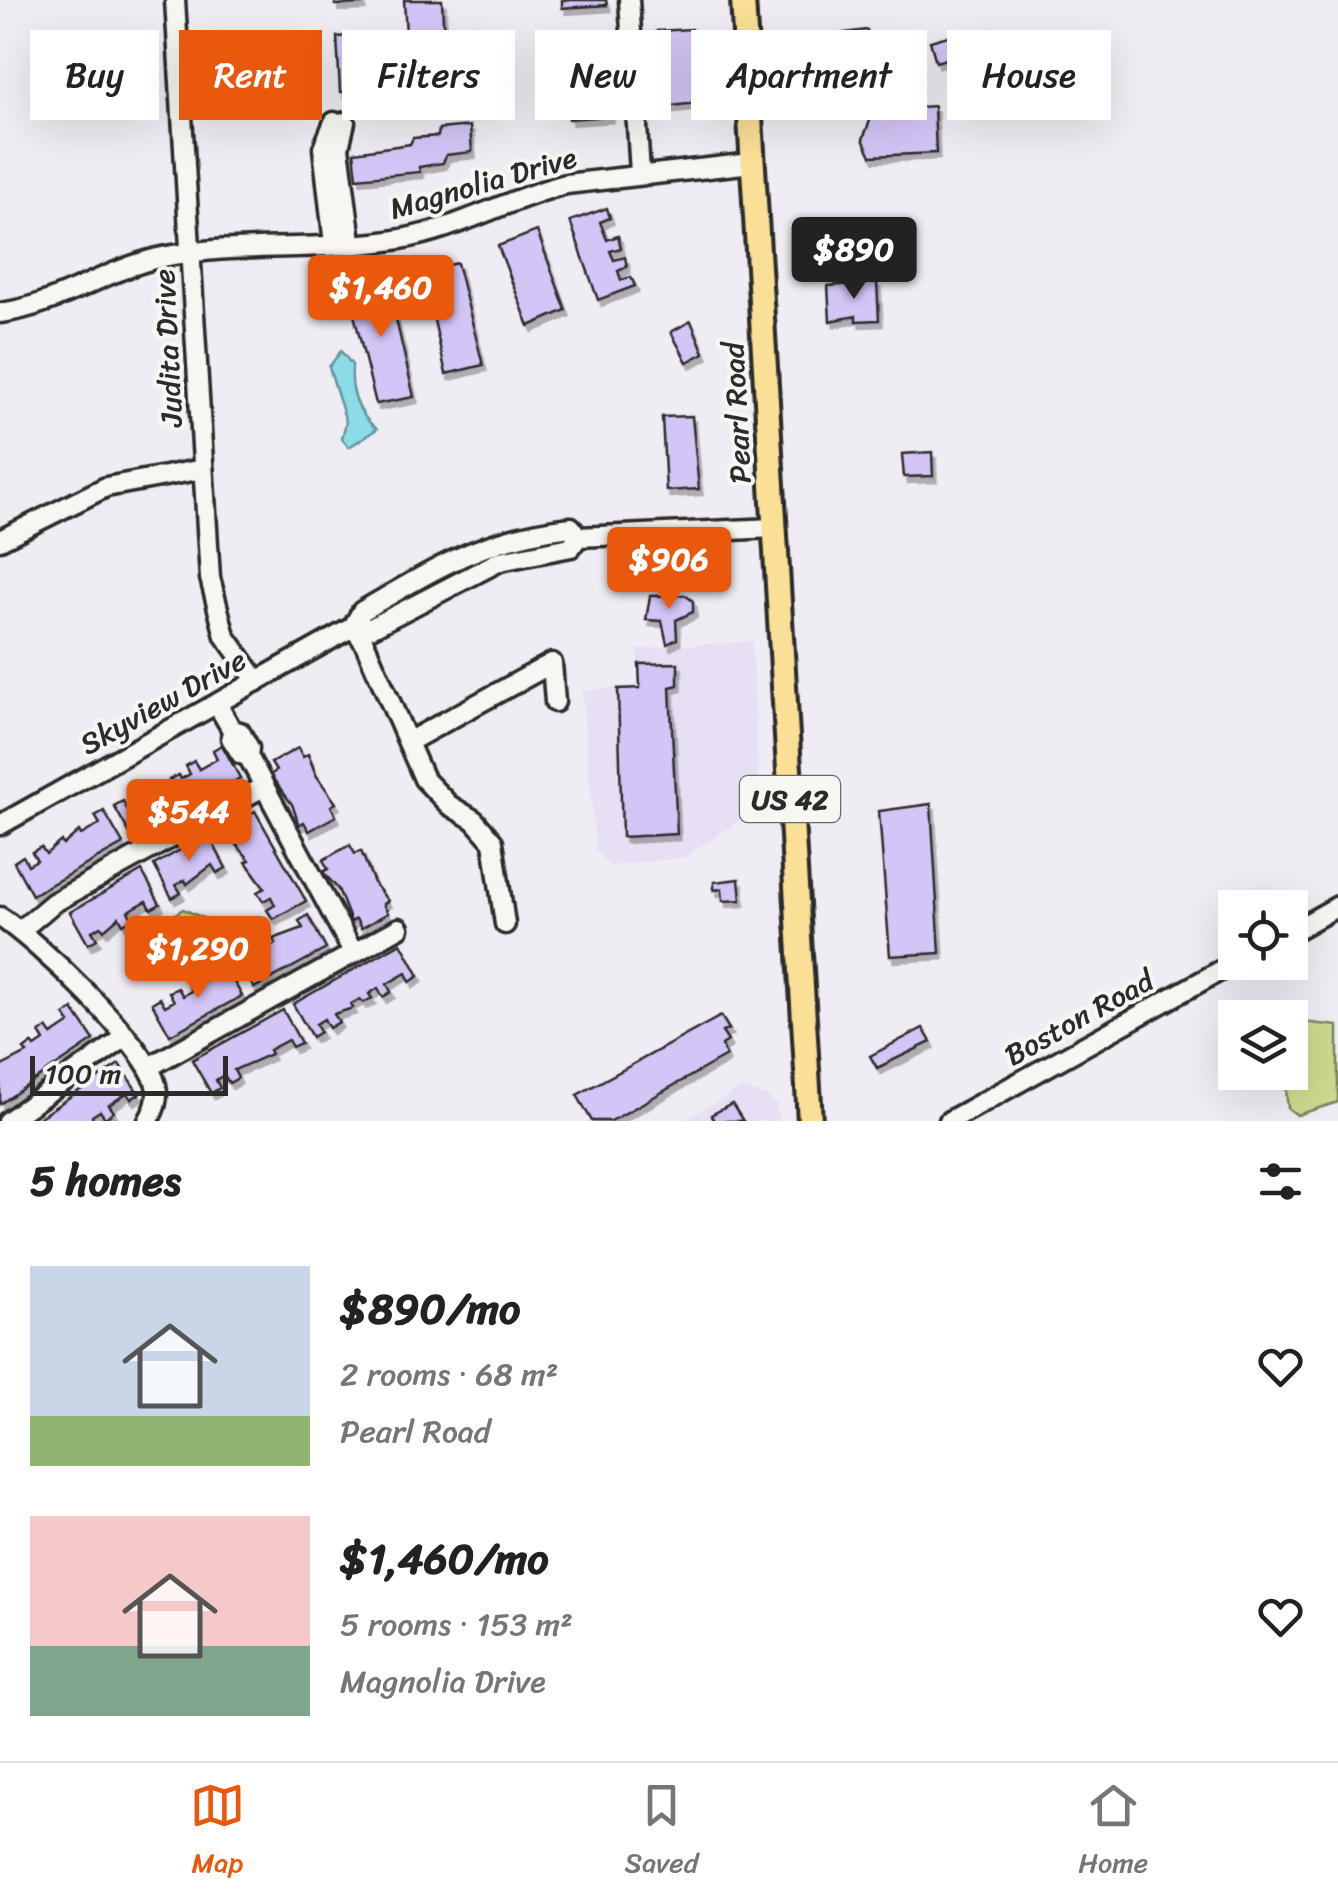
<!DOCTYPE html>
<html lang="en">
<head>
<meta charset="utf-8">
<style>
  :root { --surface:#fff; --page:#f2f2f2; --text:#222; --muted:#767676; --line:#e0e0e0; --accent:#ea580c }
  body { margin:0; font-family:Sriracha,sans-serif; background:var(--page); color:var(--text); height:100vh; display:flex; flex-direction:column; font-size:38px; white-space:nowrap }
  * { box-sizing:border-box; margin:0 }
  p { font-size:32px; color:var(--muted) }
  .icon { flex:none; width:55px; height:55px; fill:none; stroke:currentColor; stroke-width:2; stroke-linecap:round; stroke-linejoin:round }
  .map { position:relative; height:1121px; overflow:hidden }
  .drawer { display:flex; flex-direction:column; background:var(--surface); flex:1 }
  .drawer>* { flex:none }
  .guide { position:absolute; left:30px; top:30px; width:1280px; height:90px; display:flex; gap:20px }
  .fabs { position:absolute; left:1218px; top:890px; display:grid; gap:20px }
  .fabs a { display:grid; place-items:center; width:90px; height:90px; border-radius:0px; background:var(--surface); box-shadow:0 10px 40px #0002; font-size:50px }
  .scale { position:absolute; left:30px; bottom:25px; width:198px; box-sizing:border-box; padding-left:10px; border:5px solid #2b2b2b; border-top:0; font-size:28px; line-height:35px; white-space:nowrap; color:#2b2b2b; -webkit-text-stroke:8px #f6f6f2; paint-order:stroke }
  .price { position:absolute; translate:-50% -85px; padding:0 22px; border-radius:10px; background:var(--accent); color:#fff; font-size:32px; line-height:65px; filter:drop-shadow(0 2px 5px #0008) }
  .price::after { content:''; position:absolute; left:50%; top:60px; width:30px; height:22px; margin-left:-15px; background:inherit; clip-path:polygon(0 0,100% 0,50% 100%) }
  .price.active { background:#222; color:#fff }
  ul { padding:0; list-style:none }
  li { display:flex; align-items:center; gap:30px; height:250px; padding:0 30px }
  li span { display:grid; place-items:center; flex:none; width:280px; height:200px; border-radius:0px; color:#555 }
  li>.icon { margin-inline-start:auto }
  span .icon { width:120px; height:120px; fill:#fffc; stroke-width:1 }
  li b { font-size:42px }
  h2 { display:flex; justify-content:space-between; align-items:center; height:120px; padding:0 30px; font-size:42px }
  .pill { padding:0 35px; border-radius:0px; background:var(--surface); box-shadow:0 10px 40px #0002; font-size:35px; line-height:90px }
  .pill.active { background:var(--accent); color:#fff }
  .tabs { display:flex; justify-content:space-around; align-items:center; height:140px; border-top:2px solid var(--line); background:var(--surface); font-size:28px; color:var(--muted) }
  .tabs a { display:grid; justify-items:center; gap:5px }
  .tabs .active { color:var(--accent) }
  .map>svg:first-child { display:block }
  .built { fill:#e7e0f4 }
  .green { fill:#ccdb8f; stroke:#7c835d; stroke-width:2.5 }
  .water { fill:#8cdce7; stroke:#65959c; stroke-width:2.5 }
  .building { fill:#d4c5f7; stroke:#2b2b2b; stroke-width:2.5; filter:url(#shadow) }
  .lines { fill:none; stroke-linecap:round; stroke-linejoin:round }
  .minor-casing { stroke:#2b2b2b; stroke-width:25 }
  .major-casing { stroke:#2b2b2b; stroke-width:30 }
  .minor { stroke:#f6f6f2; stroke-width:18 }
  .major { stroke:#fadf96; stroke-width:22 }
  .labels { text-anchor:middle; stroke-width:8; stroke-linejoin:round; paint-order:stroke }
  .shield { fill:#f6f6f2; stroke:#686867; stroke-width:2.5 }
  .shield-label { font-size:28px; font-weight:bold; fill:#2b2b2b }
  .street-label { font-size:30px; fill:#2b2b2b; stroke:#f6f6f2 }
</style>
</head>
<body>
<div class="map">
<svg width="1338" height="1121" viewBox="0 0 1338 1121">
  <defs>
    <filter id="shadow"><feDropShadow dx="3.5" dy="6" stdDeviation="0" flood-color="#0004"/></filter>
  </defs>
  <rect width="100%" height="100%" fill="#efecf3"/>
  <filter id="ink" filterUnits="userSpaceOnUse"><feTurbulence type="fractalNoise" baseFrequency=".01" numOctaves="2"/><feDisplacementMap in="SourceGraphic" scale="20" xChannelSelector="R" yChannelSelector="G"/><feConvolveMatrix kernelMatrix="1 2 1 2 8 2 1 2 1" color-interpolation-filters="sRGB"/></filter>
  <g filter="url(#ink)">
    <g class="built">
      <polygon points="752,641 760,807 685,857 610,866 595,850 582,691 638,686 638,649"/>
      <polygon points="741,1088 767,1096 777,1105 778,1121 683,1121"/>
    </g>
    <g class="green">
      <polygon points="183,909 203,918 211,936 199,946 199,957 193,961 190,961 194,948 192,932 179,924 167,929 161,924"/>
      <path d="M1302,1022l36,4v76l-41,13 -9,-7c-5,-30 1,-57 14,-86z"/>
    </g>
    <path class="water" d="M341,351l11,14c-2,25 5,49 25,64l-28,18 -7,-8 4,-17 -17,-55z"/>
    <g class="building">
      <polygon points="335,0 362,0 362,4 335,5"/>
      <polygon points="404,0 442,0 446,86 409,88"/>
      <polygon points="562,0 606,0 607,5 562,8"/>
      <polygon points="691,29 692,37 696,38 697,103 654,108 652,40 658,40 657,31"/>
      <polygon points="867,30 872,72 856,75 849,51 845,51 844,33"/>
      <polygon points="955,34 960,55 936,62 930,41"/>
      <polygon points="362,35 368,90 340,92 337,37"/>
      <polygon points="607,38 610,116 569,119 567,42"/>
      <polygon points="934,106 936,153 871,156 863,139 874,110"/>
      <polygon points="470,126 472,152 446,155 443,163 419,167 420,172 357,178 354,152 410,144 413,138 438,136 439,129"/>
      <polygon points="607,208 610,218 600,222 607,240 618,236 621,248 610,251 614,260 625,257 627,267 618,271 621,280 631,277 635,286 598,300 570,221"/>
      <polygon points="537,231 566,310 529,326 498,246"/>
      <polygon points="457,263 483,365 446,374 423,271"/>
      <polygon points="386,276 414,397 376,404 347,286"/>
      <polygon points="877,282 879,320 856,321 856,316 830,321 828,286"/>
      <polygon points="691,321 704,353 687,362 671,332"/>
      <polygon points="692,416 699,489 666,491 662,417"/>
      <polygon points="932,452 933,476 904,477 902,454"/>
      <polygon points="685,595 693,601 693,612 676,620 677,639 667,644 662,621 646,620 650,596"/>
      <polygon points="678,663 678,685 670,687 677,834 622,837 618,689 640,688 639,664"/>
      <polygon points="222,745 240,778 133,839 114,806 123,801 127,809 136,804 131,796 141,790 145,798 161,785 163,789 172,784 169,780 179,775 181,779 190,774 186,766 194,761 199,769 217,759 213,750"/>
      <polygon points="298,748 303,757 308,754 316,775 336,803 331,806 336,816 309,831 304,822 299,825 292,804 270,775 276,771 271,763"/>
      <polygon points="931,804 940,953 890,956 879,811"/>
      <polygon points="104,811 123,844 32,895 14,862 23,856 28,865 37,860 32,852 41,847 46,854 61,841 63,845 79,831 81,835 100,824 95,816"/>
      <polygon points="255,811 306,901 273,919 267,910 275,905 271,897 263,901 257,892 265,888 246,862 250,860 236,844 240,842 235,833 227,837 223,829"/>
      <polygon points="208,834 226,868 217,873 212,865 187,884 185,880 176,885 181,893 172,898 154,865"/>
      <polygon points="350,845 355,854 361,851 374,883 388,901 383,904 388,913 361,928 356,919 351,922 338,889 323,872 328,869 323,860"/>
      <polygon points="142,871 160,904 151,909 147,901 128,911 132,919 123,924 119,917 104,930 101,926 92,931 97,939 88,944 70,912"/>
      <polygon points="739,879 741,900 723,901 722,889 714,890 714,882"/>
      <polygon points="308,915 326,949 254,988 236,956 244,951 249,959 259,954 254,945 262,941 267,949 276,944 273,939 303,928 299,921"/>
      <polygon points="164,931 171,939 177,934 185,942 180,947 186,954 164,967 149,945"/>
      <polygon points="401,943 419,976 410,982 406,973 387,984 391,992 383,997 378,988 369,994 372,998 363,1003 360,999 351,1004 353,1008 334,1014 339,1022 329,1028 324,1019 316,1024 320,1032 312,1037 293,1004"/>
      <polygon points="223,963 242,996 170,1035 152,1003 160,998 165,1006 174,1001 169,992 178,988 183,996 191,991 189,986 219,975 214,968"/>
      <polygon points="73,1009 94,1040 0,1104 0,1067 27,1053 24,1049 32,1043 35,1047 44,1041 39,1033 47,1028 52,1035 70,1023 64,1015"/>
      <polygon points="283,1010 301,1043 292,1047 288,1040 269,1050 271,1054 234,1070 238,1078 229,1083 224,1075 216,1080 220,1088 211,1093 192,1060"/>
      <polygon points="721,1016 729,1029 722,1032 728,1041 722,1045 726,1056 611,1121 592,1121 577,1095"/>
      <polygon points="923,1028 931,1042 877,1068 870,1056"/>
      <polygon points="119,1064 139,1094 131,1099 127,1093 109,1105 114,1112 105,1118 100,1111 92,1116 93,1121 34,1121"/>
      <polygon points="732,1104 743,1121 714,1121 711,1115"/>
    </g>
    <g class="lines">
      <g class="minor-casing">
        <g id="minor">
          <polyline points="175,0 210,578 225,636 257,681"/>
          <polyline points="629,0 640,173"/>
          <polyline points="334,122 323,148 334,244"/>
          <polyline points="345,122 339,148 351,241"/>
          <path d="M0,313c56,-7 103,-42 158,-55 78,-17 164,-5 243,-19 58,-10 108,-41 165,-55l186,-21"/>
          <path d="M571,527l7,10 -7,10 -71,14 -129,67 -18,-1 9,-16c75,-43 121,-74 209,-84z"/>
          <polyline points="578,537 774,528"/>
          <polyline points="0,540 106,487 203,469"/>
          <polyline points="217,704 232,730 240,732 249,748 248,756 241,754 231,738 232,730"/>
          <polyline points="408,742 552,663 555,702"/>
          <polyline points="248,756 353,952"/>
          <polyline points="0,825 353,627 364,642 424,779 449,805 474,820 493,842 505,924"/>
          <path d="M0,917c36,23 147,128 156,168 3,14 -1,24 -8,36"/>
          <polyline points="21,930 53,903 261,788"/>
          <polyline points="1290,933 1338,906"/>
          <polyline points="149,1067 399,928"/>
          <polyline points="8,1121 124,1038"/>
          <polyline points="949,1121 1236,962"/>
        </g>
      </g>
      <g class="major-casing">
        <polyline id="major" points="743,0 810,1121"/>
      </g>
      <use href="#minor" class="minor"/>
      <use href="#major" class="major"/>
    </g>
  </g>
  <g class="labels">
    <rect class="shield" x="740" y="776" width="100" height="46" rx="8"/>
    <g class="shield-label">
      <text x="790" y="809">US 42</text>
    </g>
    <g class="street-label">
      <text transform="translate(483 183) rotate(-16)" y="10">Magnolia Drive</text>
      <text transform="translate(168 348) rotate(-93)" y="10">Judita Drive</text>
      <text transform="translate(737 413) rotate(-93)" y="10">Pearl Road</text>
      <text transform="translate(163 702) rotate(-29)" y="10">Skyview Drive</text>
      <text transform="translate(1079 1018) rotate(-29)" y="10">Boston Road</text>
    </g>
  </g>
</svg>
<div class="fabs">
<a><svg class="icon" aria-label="locate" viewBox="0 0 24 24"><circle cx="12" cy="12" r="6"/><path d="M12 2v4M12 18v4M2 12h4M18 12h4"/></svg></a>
<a><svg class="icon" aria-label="layers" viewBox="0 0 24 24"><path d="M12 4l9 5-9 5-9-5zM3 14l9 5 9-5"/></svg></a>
</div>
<div class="scale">100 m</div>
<b class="price active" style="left:854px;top:302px">$890</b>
<b class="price" style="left:381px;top:340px">$1,460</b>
<b class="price" style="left:669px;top:612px">$906</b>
<b class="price" style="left:189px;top:864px">$544</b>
<b class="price" style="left:198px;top:1001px">$1,290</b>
<div class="guide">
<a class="pill">Buy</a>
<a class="pill active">Rent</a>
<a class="pill">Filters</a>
<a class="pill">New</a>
<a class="pill">Apartment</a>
<a class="pill">House</a>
</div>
</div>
<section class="drawer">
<h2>5 homes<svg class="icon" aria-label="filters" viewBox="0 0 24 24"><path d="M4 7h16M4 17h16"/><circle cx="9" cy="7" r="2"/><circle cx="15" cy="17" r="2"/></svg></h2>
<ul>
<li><span style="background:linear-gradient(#c9d6e8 75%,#8fb573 0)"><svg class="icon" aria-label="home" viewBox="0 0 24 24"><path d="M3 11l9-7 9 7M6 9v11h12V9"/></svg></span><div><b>$890/mo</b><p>2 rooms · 68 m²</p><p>Pearl Road</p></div><svg class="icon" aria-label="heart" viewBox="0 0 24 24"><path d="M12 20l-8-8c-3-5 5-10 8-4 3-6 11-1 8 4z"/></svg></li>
<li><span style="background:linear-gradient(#f6c9c9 65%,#7fa58c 0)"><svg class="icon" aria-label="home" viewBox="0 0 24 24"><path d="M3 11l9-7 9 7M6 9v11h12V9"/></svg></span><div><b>$1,460/mo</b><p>5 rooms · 153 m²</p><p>Magnolia Drive</p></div><svg class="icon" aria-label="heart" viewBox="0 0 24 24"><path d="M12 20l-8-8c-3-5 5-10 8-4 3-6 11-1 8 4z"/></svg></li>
</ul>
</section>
<nav class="tabs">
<a class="active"><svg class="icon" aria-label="map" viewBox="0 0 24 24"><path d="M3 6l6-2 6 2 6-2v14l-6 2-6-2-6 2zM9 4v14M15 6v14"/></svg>Map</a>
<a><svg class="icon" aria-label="saved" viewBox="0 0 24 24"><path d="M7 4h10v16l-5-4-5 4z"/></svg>Saved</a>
<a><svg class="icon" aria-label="home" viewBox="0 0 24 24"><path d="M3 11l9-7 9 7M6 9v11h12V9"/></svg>Home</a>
</nav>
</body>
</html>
